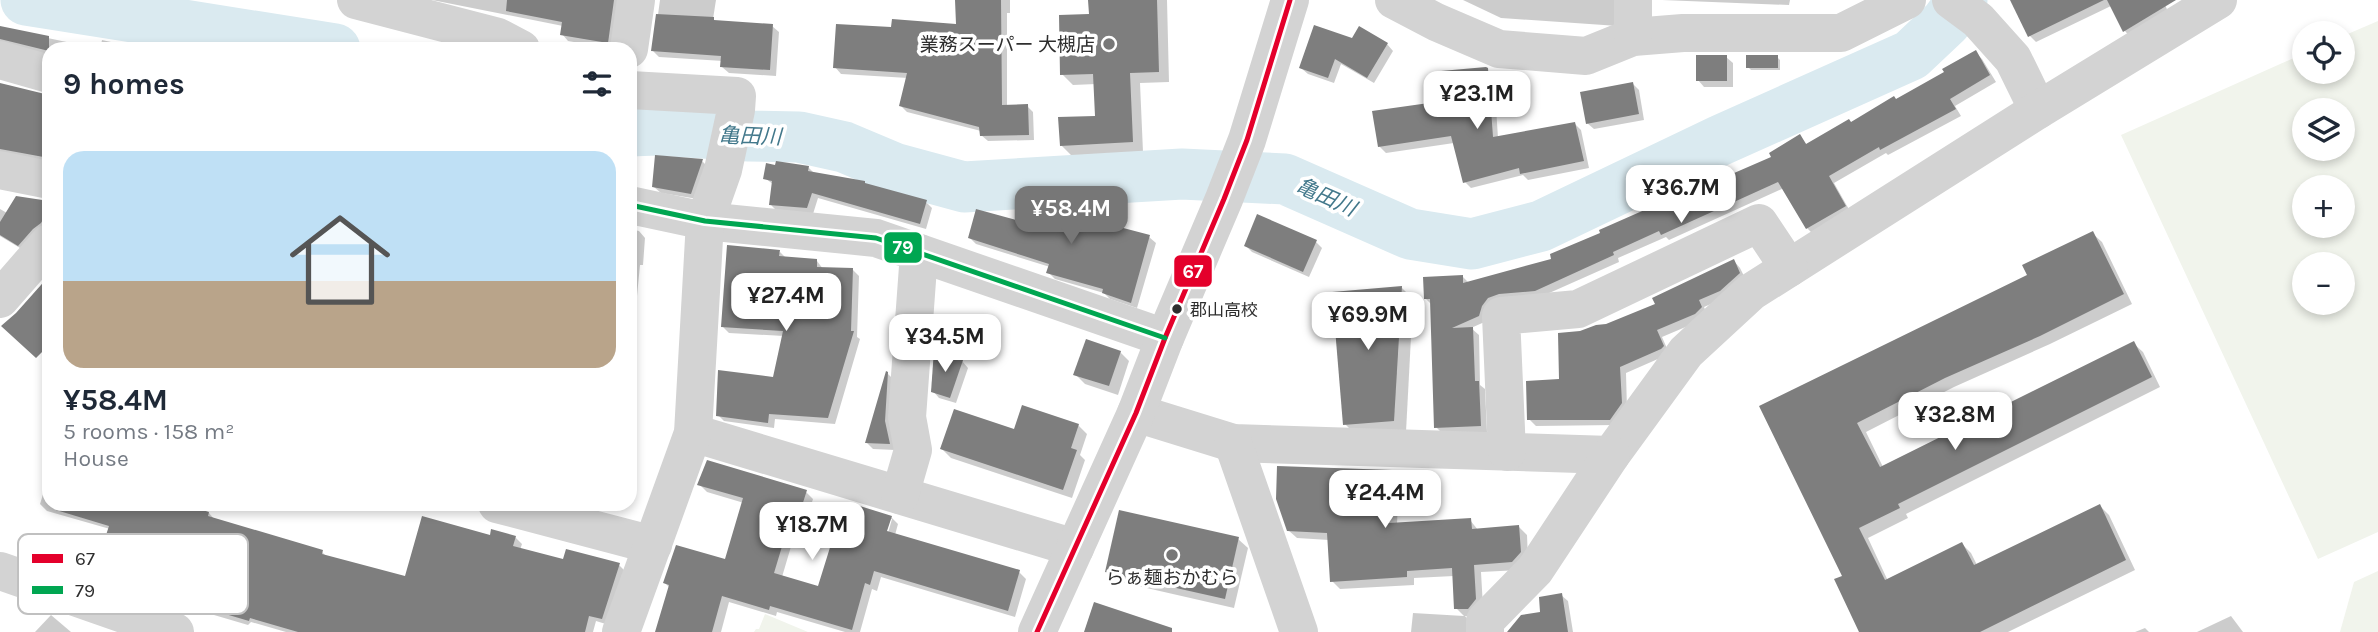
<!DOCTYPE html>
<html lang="en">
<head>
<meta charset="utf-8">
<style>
  :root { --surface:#fff; --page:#f2f2f3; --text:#1f2937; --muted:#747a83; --line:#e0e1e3; --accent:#777 }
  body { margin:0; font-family:Karla,"Noto Sans JP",sans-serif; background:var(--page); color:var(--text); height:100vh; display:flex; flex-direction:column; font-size:26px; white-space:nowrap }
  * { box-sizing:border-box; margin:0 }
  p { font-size:23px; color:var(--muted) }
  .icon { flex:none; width:38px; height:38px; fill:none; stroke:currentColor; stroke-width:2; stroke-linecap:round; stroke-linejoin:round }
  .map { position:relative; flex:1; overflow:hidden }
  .sheet { position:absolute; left:42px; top:42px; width:595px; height:469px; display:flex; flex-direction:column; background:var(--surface); border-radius:21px; box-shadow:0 4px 10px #0003 }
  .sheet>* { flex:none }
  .tools { position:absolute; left:2292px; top:21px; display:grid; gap:14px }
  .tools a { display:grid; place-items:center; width:63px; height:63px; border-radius:50%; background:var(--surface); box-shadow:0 4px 10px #0003; font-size:35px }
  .price { position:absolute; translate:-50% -60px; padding:0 16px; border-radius:14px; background:#fff; color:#222; font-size:23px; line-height:46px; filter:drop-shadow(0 2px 4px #0008) }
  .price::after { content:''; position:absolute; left:50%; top:42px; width:21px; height:16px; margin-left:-10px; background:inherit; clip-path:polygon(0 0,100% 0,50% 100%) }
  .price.selected { background:var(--accent); color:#fff }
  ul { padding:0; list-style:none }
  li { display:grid; align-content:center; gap:14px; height:371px; padding:0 21px }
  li+li { border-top:2px solid var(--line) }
  li span { display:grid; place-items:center; height:217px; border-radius:21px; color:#555 }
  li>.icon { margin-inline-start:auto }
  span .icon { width:126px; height:126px; fill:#fffc; stroke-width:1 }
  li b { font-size:30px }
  h2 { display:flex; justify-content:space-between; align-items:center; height:84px; padding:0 21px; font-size:30px }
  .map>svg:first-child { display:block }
  .green { fill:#f1f4ec; fill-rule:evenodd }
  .shadow { fill:#0003; fill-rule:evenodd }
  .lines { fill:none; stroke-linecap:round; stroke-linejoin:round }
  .river { stroke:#daeaf0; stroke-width:51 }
  .building { fill:#7e7e7e }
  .minor { stroke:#d3d3d3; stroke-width:38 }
  .bus-1-casing { stroke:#fff; stroke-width:10 }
  .bus-2-casing { stroke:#fff; stroke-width:10 }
  .bus-1 { stroke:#e4002b; stroke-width:5 }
  .bus-2 { stroke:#00a651; stroke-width:5 }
  .poi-dot { fill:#777; stroke:#fff; stroke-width:2.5 }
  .bus-dot { fill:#2e2e2e; stroke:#fff; stroke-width:2.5 }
  .labels { text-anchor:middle; stroke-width:7; stroke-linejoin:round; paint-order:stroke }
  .bus-label { font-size:17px; fill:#2e2e2e; stroke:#fff; text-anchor:start }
  .poi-label { font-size:19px; fill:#2e2e2e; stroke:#fff; text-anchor:end }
  .water-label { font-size:21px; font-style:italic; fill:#42788b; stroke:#fff }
  .key { fill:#fff; stroke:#c0c0c0; stroke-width:2 }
  .key-label { font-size:19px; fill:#2e2e2e }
  .line-badge { stroke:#fff; stroke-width:2.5 }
  .badge-label { font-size:19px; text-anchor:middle; font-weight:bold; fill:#fff }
</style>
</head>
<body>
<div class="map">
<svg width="2378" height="632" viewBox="0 0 2378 632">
  <rect width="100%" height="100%" fill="#fff"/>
  <g class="green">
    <path d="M2378,21v511l-60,27 -197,-424 184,-82v19h38v-36zM2305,110h38v39h-38zM2305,187h38v39h-38zM2305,264h38v39h-38z"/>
    <polygon points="2378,571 2378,632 2340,632 2354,582"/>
    <polygon points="765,614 808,632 754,632 756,629 759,629"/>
  </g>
  <g class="shadow">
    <polygon points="432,0 622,0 614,49 568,41 562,34 563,26"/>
    <polygon points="660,0 716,0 713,19 717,22 772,26 779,32 776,76 729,73 722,67 723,61 659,57 653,51"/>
    <polygon points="957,0 1010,0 1010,13 1007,13 1007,106 1027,106 1033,112 1034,140 988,141 981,135 981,131 907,112 901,106 908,78 841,74 835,67 893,29 957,26"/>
    <polygon points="1090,0 1167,0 1169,82 1140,83 1143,152 1072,156 1061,145 1097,117 1096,84 1073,85 1062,74 1090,16"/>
    <polygon points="1463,0 1620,0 1618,26 1501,18"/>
    <polygon points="1662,0 1790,0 1789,5"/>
    <polygon points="2012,0 2163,0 2169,14 2131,38 2125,31 2111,6 2036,42 2030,36"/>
    <polygon points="0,28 100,49 102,40 143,49 49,49 49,55 0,46"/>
    <polygon points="1353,41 1387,44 1393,51 1374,83 1341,64 1334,83 1308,74 1301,68"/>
    <polygon points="1975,52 1982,59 1996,82 1955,106 1961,116 1888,155 1886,153 1834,183 1851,213 1814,235 1807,228 1784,188 1669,240 1666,237 1618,258 1619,262 1471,328 1479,335 1480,385 1485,389 1487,432 1442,433 1436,427 1432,305 1425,298 1463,277 1469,283 1554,260 1696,191 1774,158 1800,136 1807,145 1851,123 1946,73"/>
    <polygon points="1726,57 1733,63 1733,87 1704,87 1698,80"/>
    <polygon points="1777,57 1780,60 1780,70 1751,70 1748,67"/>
    <polygon points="1487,70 1494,76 1498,138 1575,124 1581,130 1589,168 1528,180 1523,175 1471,188 1465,182 1454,143 1386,153 1379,146 1445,102"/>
    <polygon points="1632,83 1639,90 1644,120 1594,129 1587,123"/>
    <polygon points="0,85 49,97 49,162 0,156"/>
    <polygon points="702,161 708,167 698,199 661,193 654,187"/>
    <polygon points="808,167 815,174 926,202 932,208 926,229 818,198 813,214 777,211 771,205 774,185 765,178"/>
    <polygon points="49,203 49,226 25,251 0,236 0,209 7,213"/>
    <polygon points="1110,215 1116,221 1115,227 1149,237 1156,243 1137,308 1110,299 1104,293 1055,279 1048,272 1050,267 976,244 970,238 1024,224"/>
    <polygon points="630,229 639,231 645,238 643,265 640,265 634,327 630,326"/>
    <polygon points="2092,233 2102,242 2132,304 2050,344 1954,387 1866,432 1883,467 2133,343 2143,352 2160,387 1906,514 1908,518 1868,538 1888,581 1962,544 1971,553 1977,565 2100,506 2109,515 2135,570 2008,632 1861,632 1845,576 1761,407 2030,276"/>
    <polygon points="1316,242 1322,248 1309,277 1252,252 1246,246"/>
    <polygon points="780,252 786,258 817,261 823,269 853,270 859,276 857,337 860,339 835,424 775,419 774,428 724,421 718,415 774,379 784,336 729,333 723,327"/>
    <polygon points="1734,261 1740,268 1746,280 1727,297 1704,307 1707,314 1702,320 1662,337 1669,353 1667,355 1626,373 1627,410 1616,425 1536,426 1529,419 1560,381 1580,332 1606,326 1657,304"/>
    <polygon points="1401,287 1413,299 1406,432 1357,436 1345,424"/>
    <polygon points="1120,352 1129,361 1118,395 1085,384 1075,374"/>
    <polygon points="962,361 968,368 956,403 939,398 933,391"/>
    <polygon points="887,373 894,380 895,450 873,449 867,443"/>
    <polygon points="1078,425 1087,434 1080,455 1085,460 1072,498 951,458 942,449 1015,431"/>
    <polygon points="1391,472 1399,480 1397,524 1470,520 1478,530 1519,527 1527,535 1528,560 1520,570 1481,572 1483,607 1476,616 1465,616 1471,623 1469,632 1411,632 1413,613 1464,616 1456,608 1454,576 1414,578 1414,585 1340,589 1332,581 1329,540 1297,538 1288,530"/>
    <polygon points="49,475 49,504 177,504 209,513 215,520 322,552 327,557 407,578 491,537 515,537 522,544 520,550 565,562 619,565 626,572 609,625 596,621 593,632 286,632 251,622 248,625 214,615 208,607 147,589 140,582 149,551 115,542 108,535 110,529 47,511 40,504"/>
    <path d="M699,484l107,8 7,7 -6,19 -7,-2 -18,61 37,11 17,-43 55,-28 7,7 -3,11 124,37 7,7 -11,38 -134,-40 -4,14 -5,-2 -12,43h-15l-68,-20 -1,4 -47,-14 -8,30h-64l13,-44 -5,-5 61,-22 18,-58 -37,-11zM889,519h3l-6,21 -3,-1z"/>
    <polygon points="1238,539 1248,548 1234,608 1116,581 1107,571"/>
    <polygon points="1561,595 1568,601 1573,632 1512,632 1542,614"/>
    <polygon points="51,615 71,632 35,632"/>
    <polygon points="2231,616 2243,632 2197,632"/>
    <polygon points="2145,628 2149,632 2135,632"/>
  </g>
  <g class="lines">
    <g class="river">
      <polyline points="26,0 335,49"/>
      <polyline points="630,131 657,130 749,136 799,137 844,147 894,168 964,187 1182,174 1285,179 1410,234 1472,244 1541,226 1721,140 1911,55 1946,22 1962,0"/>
    </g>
  </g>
  <g class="building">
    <polygon points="507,0 614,0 608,43 560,35 562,22 506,11"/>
    <polygon points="955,0 1001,0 1002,105 1028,104 1029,135 980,136 979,127 899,106 907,73 833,68 836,24 891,27 892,19 956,24"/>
    <polygon points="1088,0 1157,0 1159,72 1130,73 1133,142 1060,146 1058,117 1095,116 1093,74 1060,75 1059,15 1089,14"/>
    <polygon points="2010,0 2104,0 2028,37"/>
    <polygon points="2107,0 2176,0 2123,32"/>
    <polygon points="656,14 714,17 714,20 773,24 770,70 720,67 721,56 651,51"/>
    <polygon points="1314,25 1352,38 1359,26 1388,43 1367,78 1335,59 1328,78 1299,68"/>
    <polygon points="0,26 49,36 49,51 0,39"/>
    <polygon points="1976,50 1990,75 1950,99 1956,109 1880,150 1879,147 1829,176 1846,206 1806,229 1778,182 1661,235 1659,231 1613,252 1614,255 1535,291 1499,294 1488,298 1482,306 1479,316 1452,328 1473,327 1475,381 1479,381 1481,426 1434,428 1430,299 1424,299 1423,277 1463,275 1463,283 1551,259 1550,254 1600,233 1599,230 1649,208 1648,206 1693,186 1695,190 1771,157 1769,153 1800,134 1806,144 1849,119 1851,122 1894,96 1896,99 1944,72 1942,69"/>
    <rect x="1696" y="55" width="31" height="26"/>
    <rect x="1746" y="55" width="32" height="13"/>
    <polygon points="1486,67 1488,68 1493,137 1575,122 1584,161 1520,174 1519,168 1463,183 1451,136 1378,147 1372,111 1443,101 1441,71"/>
    <polygon points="1633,82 1639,114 1586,124 1580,92"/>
    <polygon points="0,83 49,95 49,158 0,149"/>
    <polygon points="655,155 703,159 691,194 652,187"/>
    <polygon points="776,161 809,166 808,171 865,181 865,183 927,200 920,224 812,193 807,208 769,205 772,181 763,179 766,163 775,165"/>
    <polygon points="16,196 49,201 49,209 41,223 33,229 18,246 0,235 0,222"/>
    <polygon points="1068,201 1111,214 1108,224 1150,235 1131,303 1102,293 1103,289 1046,273 1049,264 968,238 976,209 1023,222 1027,206 1063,217"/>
    <polygon points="1257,214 1317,240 1303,272 1244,246"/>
    <polygon points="2093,231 2124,294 2040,336 1945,378 1857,423 1880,467 2134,341 2152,377 1898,504 1900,508 1859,528 1885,580 1962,542 1974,565 2100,504 2126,560 1980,632 1859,632 1834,579 1842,576 1759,406 2027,275 2022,265"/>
    <polygon points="727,245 780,250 779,256 817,259 817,267 853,268 851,331 854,331 828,418 769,414 768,423 716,416 718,370 773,377 783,331 721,327"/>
    <polygon points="1734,259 1740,273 1720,291 1699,300 1702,307 1695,314 1657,330 1664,346 1661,349 1620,367 1622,403 1610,420 1527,420 1526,381 1559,379 1558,333 1580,331 1596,325 1606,324 1655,304 1652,298"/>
    <polygon points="49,276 49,345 36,358 1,326 16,313"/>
    <polygon points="1402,286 1394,421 1343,425 1332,292"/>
    <polygon points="1086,339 1121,351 1109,386 1073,375"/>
    <polygon points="934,350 963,360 950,398 931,392"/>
    <polygon points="886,371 888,372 885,421 890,444 865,443"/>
    <polygon points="1022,405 1079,424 1071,448 1077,450 1063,490 940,449 954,409 1014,429"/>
    <polygon points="707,460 807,490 800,512 793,510 774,573 818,586 832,541 835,543 847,502 892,516 887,531 1020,570 1008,611 874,571 870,585 865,583 852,630 770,606 769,610 722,596 712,632 655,632 669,585 663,583 676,545 725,559 743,498 697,485"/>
    <polygon points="1277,466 1392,470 1389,523 1471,518 1472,529 1519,525 1521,552 1512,562 1474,565 1476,599 1468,609 1454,609 1452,568 1407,571 1407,577 1330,582 1327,533 1287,531 1276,499"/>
    <polygon points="57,504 183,504 209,512 208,516 323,550 322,554 405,576 422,516 490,535 491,529 516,536 513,546 563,559 566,549 620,563 602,619 589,616 585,632 298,632 250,618 249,621 205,608 207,603 138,582 148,548 106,535 109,526 56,510"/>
    <polygon points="1119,510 1239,537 1225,599 1105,572"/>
    <polygon points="1562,593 1568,632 1507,632 1521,615 1540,612 1539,597"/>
    <polygon points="1094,602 1172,628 1172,632 1084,632"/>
  </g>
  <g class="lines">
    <g class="minor">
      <polyline points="356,0 498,37 521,49"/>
      <polyline points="1394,0 1436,22 1499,49 1586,56 1633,37 1683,33 1841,33 1907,0"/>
      <polyline points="1951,0 1978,20 2013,59 2038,110"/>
      <polyline points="1633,37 1633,0"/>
      <polyline points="629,49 636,0"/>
      <polyline points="0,60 49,74"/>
      <polyline points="0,170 49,180"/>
      <polyline points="630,205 705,221 876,238 1165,338"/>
      <polyline points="0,299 49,243"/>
      <polyline points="1136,413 1233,443 1611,455 1686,352 1751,292 2038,110 2218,0"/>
      <polyline points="693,433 1075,548"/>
      <polyline points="1233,443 1299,632"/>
      <polyline points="1507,452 1501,316 1578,309 1759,223 1789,268"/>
      <polyline points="900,495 913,450 907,417 919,253"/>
      <polyline points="497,504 653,545"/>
      <polyline points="0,571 175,632"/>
      <polyline points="621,632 693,433 705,221 723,170 736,110 737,96 630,90"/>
      <polyline points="1037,632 1136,413 1165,338 1224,199 1247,140 1290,0"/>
      <polyline points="1485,632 1485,621 1535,570 1611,455"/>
    </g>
    <g class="bus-1-casing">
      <polyline id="bus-1" points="1037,632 1136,413 1165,338 1224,199 1247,140 1290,0"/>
    </g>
    <g class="bus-2-casing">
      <polyline id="bus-2" points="630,205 705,221 876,238 1165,338"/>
    </g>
    <use href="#bus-1" class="bus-1"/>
    <use href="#bus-2" class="bus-2"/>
  </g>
  <g class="poi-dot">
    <circle cx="1109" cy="44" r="7"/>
    <circle cx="1172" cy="555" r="7"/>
  </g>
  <circle class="bus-dot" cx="1177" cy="309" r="6"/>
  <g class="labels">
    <g class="bus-label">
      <text x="1190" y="316">郡山高校</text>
    </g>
    <g class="poi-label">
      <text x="1095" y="51">業務スーパー 大槻店</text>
      <text x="1172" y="584" text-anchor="middle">らぁ麺おかむら</text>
    </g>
    <g class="water-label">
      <text transform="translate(750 136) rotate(2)" y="7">亀田川</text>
      <text transform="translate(1326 197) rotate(24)" y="7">亀田川</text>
    </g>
  </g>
  <rect x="18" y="534" width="230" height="80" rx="10" class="key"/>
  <rect x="32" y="554" width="31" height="9" fill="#e4002b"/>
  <rect x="32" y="586" width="31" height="8" fill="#00a651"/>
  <g class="key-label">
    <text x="75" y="565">67</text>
    <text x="75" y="597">79</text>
  </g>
  <g class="line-badge">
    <rect x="883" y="231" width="40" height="33" rx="7" fill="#00a651"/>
    <rect x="1173" y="254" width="40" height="34" rx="7" fill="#e4002b"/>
  </g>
  <g class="badge-label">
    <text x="903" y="254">79</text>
    <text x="1193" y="278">67</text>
  </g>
</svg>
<div class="tools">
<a><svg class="icon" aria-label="locate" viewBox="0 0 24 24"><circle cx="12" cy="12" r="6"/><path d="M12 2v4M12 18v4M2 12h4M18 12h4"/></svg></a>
<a><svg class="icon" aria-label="layers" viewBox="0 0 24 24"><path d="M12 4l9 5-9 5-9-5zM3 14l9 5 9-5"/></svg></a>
<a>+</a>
<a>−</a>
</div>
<b class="price" style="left:1477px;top:131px">¥23.1M</b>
<b class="price" style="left:1681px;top:225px">¥36.7M</b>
<b class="price selected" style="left:1071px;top:246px">¥58.4M</b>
<b class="price" style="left:786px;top:333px">¥27.4M</b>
<b class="price" style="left:1368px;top:352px">¥69.9M</b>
<b class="price" style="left:945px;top:374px">¥34.5M</b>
<b class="price" style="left:1955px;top:452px">¥32.8M</b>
<b class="price" style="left:1385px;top:530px">¥24.4M</b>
<b class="price" style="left:812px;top:562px">¥18.7M</b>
<section class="sheet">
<h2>9 homes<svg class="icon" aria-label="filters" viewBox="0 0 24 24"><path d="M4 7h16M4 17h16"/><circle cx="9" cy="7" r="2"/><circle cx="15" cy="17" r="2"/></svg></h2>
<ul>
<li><span style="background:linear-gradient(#bfe0f5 60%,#b9a48a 0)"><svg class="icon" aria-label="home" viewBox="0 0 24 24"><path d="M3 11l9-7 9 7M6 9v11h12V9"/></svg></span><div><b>¥58.4M</b><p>5 rooms · 158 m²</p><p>House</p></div></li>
</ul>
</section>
</div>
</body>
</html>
